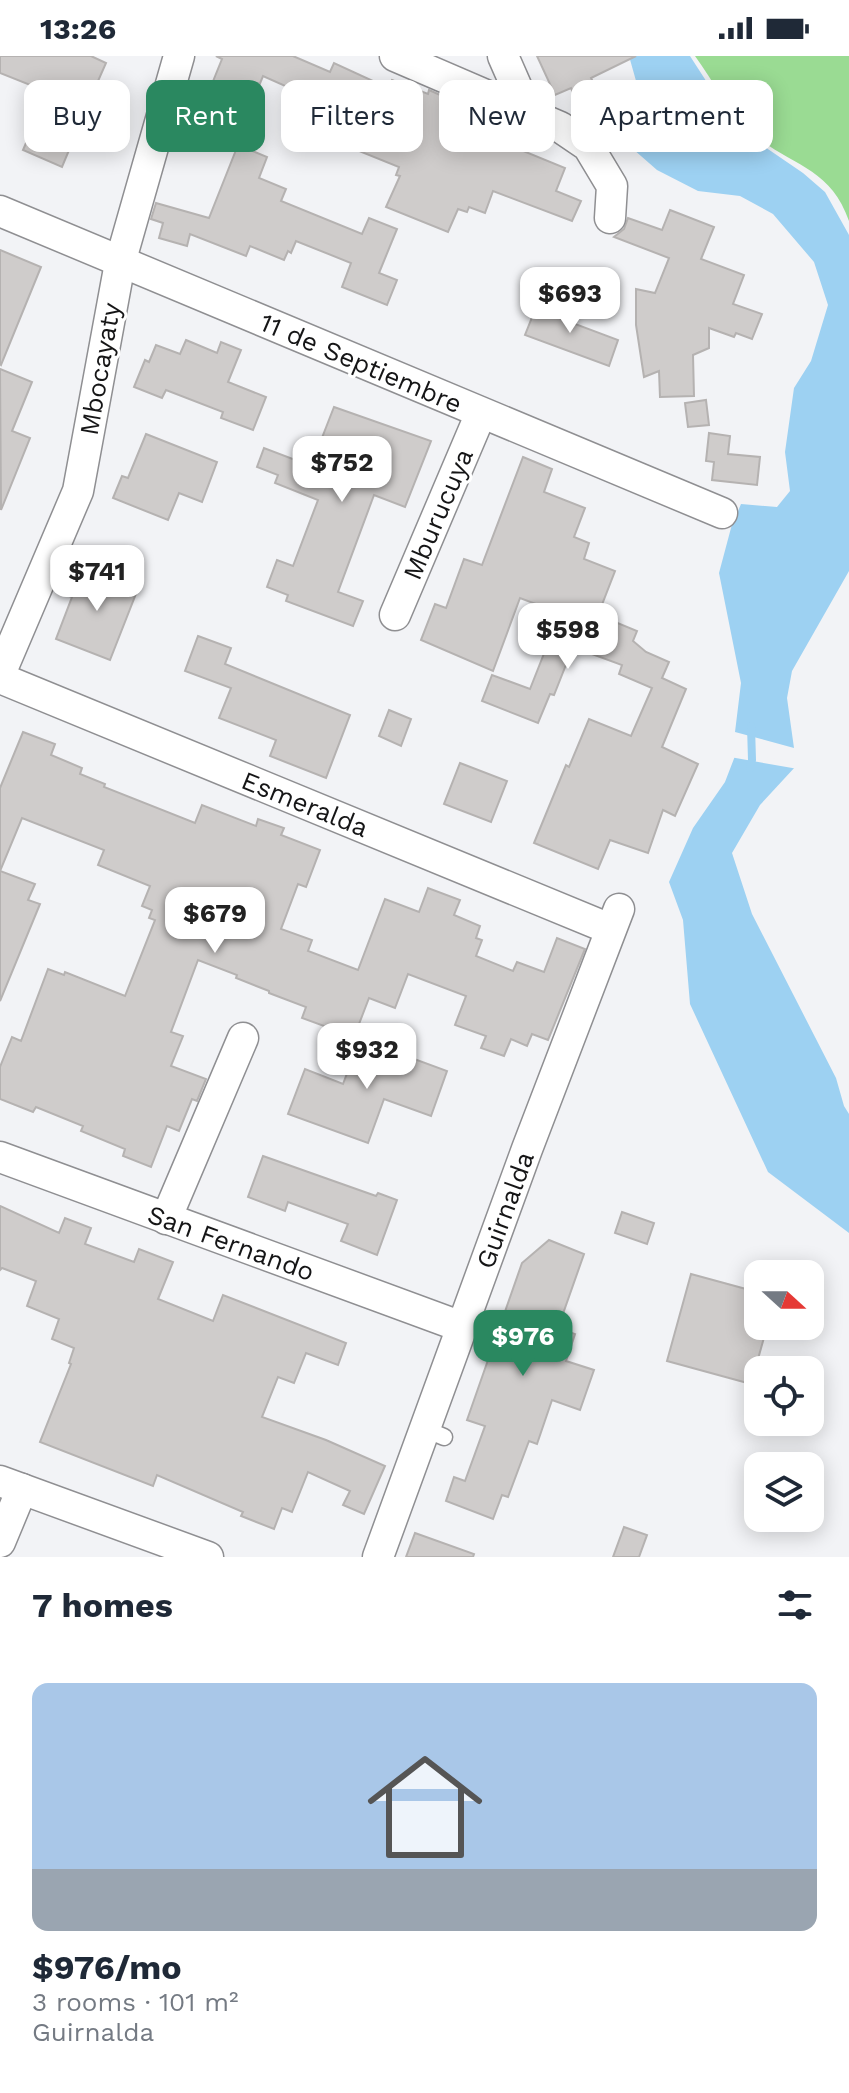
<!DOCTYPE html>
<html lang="en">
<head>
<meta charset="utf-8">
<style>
  :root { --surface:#fff; --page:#f6f6f7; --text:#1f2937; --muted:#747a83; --line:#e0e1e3; --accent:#2a8860 }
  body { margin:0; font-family:"Work Sans",sans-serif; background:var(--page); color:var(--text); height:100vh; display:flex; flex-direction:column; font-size:30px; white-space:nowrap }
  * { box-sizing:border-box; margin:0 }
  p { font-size:26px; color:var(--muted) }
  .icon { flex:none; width:44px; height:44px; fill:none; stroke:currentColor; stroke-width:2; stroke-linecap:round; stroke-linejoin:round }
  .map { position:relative; height:1501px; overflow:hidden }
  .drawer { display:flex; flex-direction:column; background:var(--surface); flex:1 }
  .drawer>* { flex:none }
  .banner { position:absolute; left:24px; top:24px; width:802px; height:72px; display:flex; gap:16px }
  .needle { width:52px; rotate:111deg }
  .buttons { position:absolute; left:744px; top:1204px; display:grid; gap:16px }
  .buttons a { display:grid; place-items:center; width:80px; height:80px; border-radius:16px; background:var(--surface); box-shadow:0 4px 20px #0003; font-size:40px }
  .price { position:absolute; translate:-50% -68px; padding:0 18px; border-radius:16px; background:#fff; color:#222; font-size:26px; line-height:52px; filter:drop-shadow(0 2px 4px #0008) }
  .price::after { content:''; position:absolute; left:50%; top:48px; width:24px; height:18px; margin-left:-12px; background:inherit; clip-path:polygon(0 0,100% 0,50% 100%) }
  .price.current { background:var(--accent); color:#fff }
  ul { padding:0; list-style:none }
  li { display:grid; align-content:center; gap:16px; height:424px; padding:0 32px }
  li+li { border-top:2px solid var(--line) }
  li span { display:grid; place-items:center; height:248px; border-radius:16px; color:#555 }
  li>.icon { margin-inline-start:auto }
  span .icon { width:144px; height:144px; fill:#fffc; stroke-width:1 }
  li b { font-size:34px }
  h2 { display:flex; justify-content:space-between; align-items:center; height:96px; padding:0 32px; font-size:34px }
  .chip { padding:0 28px; border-radius:16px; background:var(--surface); box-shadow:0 4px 20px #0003; font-size:28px; line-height:72px }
  .chip.current { background:var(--accent); color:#fff }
  .status { display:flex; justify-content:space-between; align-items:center; height:56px; padding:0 40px; background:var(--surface); direction:ltr }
  .status svg { height:22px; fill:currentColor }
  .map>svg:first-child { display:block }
  .green { fill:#9adb93 }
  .water { fill:#9dd1f2 }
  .pier { fill:#f2f3f6 }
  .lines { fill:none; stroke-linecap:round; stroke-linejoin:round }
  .stream { stroke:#9dd1f2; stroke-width:8 }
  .building { fill:#cfcccb; stroke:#b5b2b1; stroke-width:2 }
  .lane-casing { stroke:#8f8f92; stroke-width:19 }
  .street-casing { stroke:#8f8f92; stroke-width:33 }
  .lane { stroke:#fff; stroke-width:16 }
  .street { stroke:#fff; stroke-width:30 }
  .labels { text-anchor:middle; stroke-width:6; stroke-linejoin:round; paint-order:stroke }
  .street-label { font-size:26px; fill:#151516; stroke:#fff }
</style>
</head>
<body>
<div class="status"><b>13:26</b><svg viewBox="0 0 49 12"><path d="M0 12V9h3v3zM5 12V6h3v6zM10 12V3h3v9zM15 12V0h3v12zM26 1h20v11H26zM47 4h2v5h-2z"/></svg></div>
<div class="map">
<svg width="849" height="1501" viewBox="0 0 849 1501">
  <rect width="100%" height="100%" fill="#f2f3f6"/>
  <path class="green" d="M695,0h154v165c-19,-56 -61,-55 -99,-90 -22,-21 -37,-50 -55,-75z"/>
  <g class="water">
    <polygon points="629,0 690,0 730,62 762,89 803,117 825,136 849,179 849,515 792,615 787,642 794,692 735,676 741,627 719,517 731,472 741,448 777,451 790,435 785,396 794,332 811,305 828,249 814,206 773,158 740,140 698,135 657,114 625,86 640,39"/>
    <polygon points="735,700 796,710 760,749 732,797 752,858 836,1022 844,1050 849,1058 849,1177 768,1116 690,948 683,864 669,826 693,772 725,726"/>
  </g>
  <polygon class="pier" points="735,696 797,706 800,711 798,713 730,701"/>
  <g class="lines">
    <polyline class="stream" points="750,712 752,704 751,670"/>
  </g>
  <g class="building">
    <polygon points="0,0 91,0 106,7 98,25 102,26 95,42 105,46 91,80 84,77 79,89 72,87 62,111 23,94 48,36 0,17"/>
    <polygon points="216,0 293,0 330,16 334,7 388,32 392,24 428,38 429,34 474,54 471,61 516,78 511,90 565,112 556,135 581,145 572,165 493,135 485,157 469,151 467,156 458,153 448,176 386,151 400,120 396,119 399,111 347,90 345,94 303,77 317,44 263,20 236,86 183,64 191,45 203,50 222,3"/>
    <polygon points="537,0 636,0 591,22 602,44 581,54 571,32 555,39"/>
    <polygon points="238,89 267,101 259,122 286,133 281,145 362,178 369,162 397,173 379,217 397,224 387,249 342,231 351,207 296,185 291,197 288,195 284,204 250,190 246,200 190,178 187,190 159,182 163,167 151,163 156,147 209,162"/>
    <polygon points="670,154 714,171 701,203 744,219 733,248 762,258 752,283 736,277 734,281 709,272 709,292 693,299 694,340 660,341 659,315 644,321 636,269 636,233 655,237 669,202 614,181 624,173 628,162 662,174"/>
    <polygon points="0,194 41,211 1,309 0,308"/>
    <polygon points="539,244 562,253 559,262 618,284 609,310 525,279"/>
    <polygon points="186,284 217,297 221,286 241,294 228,326 266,341 253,374 221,362 223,356 166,334 162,342 134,331 145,304 149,306 156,289 180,298"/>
    <polygon points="0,313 32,326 12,375 30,382 1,454"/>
    <polygon points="706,344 709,369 688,371 685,347"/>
    <polygon points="334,351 431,385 405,451 374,439 338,536 363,545 353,570 286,545 288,539 267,531 277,504 293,510 318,444 275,427 278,419 257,411 264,392 311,410"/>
    <polygon points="709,377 730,380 728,398 760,401 757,429 712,424 714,406 706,405"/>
    <polygon points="146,378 217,406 202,446 179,437 168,464 113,442 122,420 128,422"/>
    <polygon points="523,401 552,413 544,436 585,452 574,481 589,487 584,503 615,515 598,559 637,575 633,585 646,596 669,606 662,622 686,633 662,691 698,708 675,760 663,754 648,797 610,784 598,813 534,787 566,709 569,711 589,663 631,680 652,632 619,618 622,609 573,591 554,639 550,638 538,667 482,645 492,619 530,633 560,557 520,542 493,615 421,584 435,548 446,552 464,503 482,509"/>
    <polygon points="76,513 109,526 111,519 139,530 110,604 56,583 72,541 66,539"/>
    <polygon points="198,580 231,592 225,608 350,659 326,722 270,700 276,684 219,662 231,632 185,615"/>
    <polygon points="389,654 411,663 401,690 379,680"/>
    <polygon points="23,676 55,688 51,699 82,712 80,718 105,728 104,731 195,767 202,749 256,770 258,763 284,772 281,779 320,794 306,831 298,828 281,873 312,884 308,895 358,914 385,843 419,856 428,832 460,844 454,859 480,870 476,882 482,884 476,900 513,915 517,906 544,916 557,882 585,893 548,984 532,978 527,990 511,983 504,1000 481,992 486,980 455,969 466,940 408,918 395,952 369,942 354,981 302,962 306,951 269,937 269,935 236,922 237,919 198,904 171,976 183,980 171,1010 206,1023 197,1045 192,1043 179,1075 167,1070 151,1111 123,1100 125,1093 81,1075 83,1070 36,1051 33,1056 0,1043 0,1011 12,981 21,985 48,913 64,919 65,916 125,940 155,864 149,862 152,854 142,850 150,830 98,809 104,794 22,762 0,815 35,828 28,844 40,848 0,945 0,732"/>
    <polygon points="460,707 507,725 491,766 444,748"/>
    <polygon points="360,983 447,1015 431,1060 384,1043 368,1087 288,1058 305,1013 343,1028"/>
    <polygon points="263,1100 376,1140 378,1137 397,1144 377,1199 341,1185 348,1168 288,1146 285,1155 248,1141"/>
    <polygon points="0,1150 59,1177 65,1162 91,1172 85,1188 134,1206 139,1193 173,1206 158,1243 213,1265 223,1239 346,1287 338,1309 306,1297 294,1327 278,1321 262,1361 326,1384 385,1410 364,1458 343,1449 350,1435 308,1416 292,1456 282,1452 274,1473 241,1460 243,1456 157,1419 153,1430 40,1386 71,1308 69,1307 74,1292 52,1283 59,1263 27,1250 36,1225 2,1212 0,1214"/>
    <polygon points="622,1156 654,1167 647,1188 615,1177"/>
    <polygon points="549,1184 584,1198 558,1272 575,1278 566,1305 594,1314 580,1354 552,1344 537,1388 529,1385 508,1441 502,1439 493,1463 446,1445 454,1421 465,1425 485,1370 467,1364 522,1207"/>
    <polygon points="691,1218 757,1236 747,1272 765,1278 751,1328 667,1305"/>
    <polygon points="624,1471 647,1479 639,1501 613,1501"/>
    <polygon points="415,1477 474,1498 473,1501 406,1501"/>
  </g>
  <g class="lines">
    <g class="lane-casing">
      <polyline id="lane" points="425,1373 444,1381"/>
    </g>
    <g class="street-casing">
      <g id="street">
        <polyline points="395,0 560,71 588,90 612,130 610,162"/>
        <polyline points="503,0 528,57"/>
        <polyline points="0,155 722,457"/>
        <polyline points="395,559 481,357"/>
        <polyline points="0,618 78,435 120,207 179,0"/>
        <polyline points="0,622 610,873"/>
        <polyline points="0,1101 462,1271"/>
        <polyline points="166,1163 243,982"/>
        <polyline points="0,1425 208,1501"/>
        <polyline points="0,1486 22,1433"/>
        <polyline points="378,1501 527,1093 619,853"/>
      </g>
    </g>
    <use href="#lane" class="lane"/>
    <use href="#street" class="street"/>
  </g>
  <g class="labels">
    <g class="street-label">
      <text transform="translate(361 307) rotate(23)" y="9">11 de Septiembre</text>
      <text transform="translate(100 313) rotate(-80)" y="9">Mbocayaty</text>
      <text transform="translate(438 458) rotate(-67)" y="9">Mburucuya</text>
      <text transform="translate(305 748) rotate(22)" y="9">Esmeralda</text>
      <text transform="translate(505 1154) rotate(-70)" y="9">Guirnalda</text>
      <text transform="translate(231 1187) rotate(20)" y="9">San Fernando</text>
    </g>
  </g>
</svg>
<div class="buttons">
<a><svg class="needle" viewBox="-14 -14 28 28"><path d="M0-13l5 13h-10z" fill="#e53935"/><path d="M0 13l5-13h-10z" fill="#747a83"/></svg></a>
<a><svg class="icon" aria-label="locate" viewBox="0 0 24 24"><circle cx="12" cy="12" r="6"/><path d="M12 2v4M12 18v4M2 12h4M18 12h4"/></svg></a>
<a><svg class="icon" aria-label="layers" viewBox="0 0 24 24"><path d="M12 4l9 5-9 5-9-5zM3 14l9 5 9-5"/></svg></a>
</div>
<b class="price" style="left:570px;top:279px">$693</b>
<b class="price" style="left:342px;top:448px">$752</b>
<b class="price" style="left:97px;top:557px">$741</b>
<b class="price" style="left:568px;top:615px">$598</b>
<b class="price" style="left:215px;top:899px">$679</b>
<b class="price" style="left:367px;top:1035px">$932</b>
<b class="price current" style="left:523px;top:1322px">$976</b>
<div class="banner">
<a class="chip">Buy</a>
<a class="chip current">Rent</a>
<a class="chip">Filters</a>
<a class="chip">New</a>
<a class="chip">Apartment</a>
</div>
</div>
<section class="drawer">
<h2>7 homes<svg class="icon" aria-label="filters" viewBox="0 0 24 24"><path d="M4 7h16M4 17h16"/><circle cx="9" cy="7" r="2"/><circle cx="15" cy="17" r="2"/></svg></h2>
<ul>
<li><span style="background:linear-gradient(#a9c7e8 75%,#9aa5b1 0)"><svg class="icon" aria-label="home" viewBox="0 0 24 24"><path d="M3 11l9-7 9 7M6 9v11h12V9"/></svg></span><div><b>$976/mo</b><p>3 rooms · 101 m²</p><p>Guirnalda</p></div></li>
</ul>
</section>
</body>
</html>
